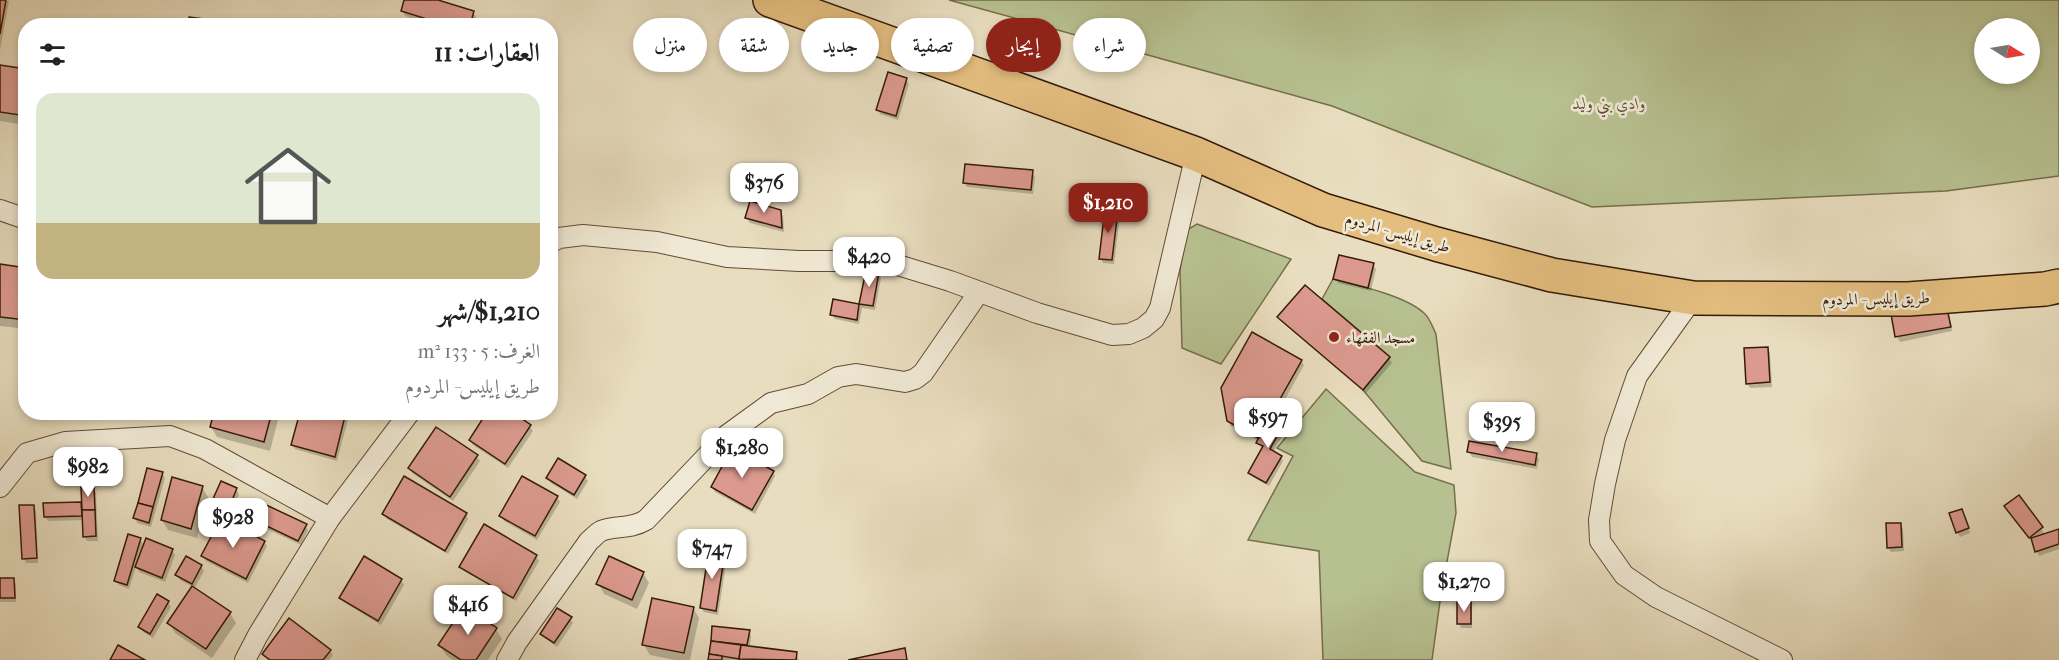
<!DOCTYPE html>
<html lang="ar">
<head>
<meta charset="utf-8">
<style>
  :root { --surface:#fff; --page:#f6f6f6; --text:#222; --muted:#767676; --line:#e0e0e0; --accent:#8f2418 }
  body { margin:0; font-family:"IM FELL French Canon",Amiri,serif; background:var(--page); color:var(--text); direction:rtl; height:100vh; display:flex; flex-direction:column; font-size:22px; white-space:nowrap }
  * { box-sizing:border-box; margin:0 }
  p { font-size:20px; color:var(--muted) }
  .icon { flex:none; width:33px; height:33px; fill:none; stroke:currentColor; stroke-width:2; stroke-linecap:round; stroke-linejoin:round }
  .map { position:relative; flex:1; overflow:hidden; direction:ltr }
  .side { position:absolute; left:18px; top:18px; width:540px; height:402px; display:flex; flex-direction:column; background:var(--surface); border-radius:24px; box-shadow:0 3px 9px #0003; direction:rtl }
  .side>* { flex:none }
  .banner { position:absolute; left:576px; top:18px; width:570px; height:54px; direction:rtl; display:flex; gap:12px }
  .needle { width:39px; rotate:101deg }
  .fabs { position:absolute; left:1974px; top:18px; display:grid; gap:12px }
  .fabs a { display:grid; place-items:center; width:66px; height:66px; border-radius:50%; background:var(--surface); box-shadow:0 3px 9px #0003; font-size:30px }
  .price { position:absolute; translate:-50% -51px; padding:0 14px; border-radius:12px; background:#fff; color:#222; font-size:20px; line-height:39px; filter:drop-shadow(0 2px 3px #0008) }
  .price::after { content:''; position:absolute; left:50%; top:36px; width:18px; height:14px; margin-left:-9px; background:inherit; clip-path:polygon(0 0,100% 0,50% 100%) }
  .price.active { background:var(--accent); color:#fff }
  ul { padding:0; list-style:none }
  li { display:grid; align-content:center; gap:12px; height:318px; padding:0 18px }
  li+li { border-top:2px solid var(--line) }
  li span { display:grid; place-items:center; height:186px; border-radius:18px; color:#555 }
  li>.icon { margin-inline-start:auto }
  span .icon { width:108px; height:108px; fill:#fffc; stroke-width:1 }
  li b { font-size:26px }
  h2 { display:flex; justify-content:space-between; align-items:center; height:72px; padding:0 18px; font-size:26px }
  .tag { padding:0 21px; border-radius:27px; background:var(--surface); box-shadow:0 3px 9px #0003; font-size:21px; line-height:54px }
  .tag.active { background:var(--accent); color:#fff }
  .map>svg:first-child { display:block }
  .green { fill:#b7c090; stroke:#766e4c; stroke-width:1.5; fill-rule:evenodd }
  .shadow { fill:#0003 }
  .building { fill:#dc9a8f; stroke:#361b08; stroke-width:1.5 }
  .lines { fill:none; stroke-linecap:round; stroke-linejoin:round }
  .street-casing { stroke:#624c36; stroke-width:22 }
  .highway-casing { stroke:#361b08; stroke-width:36 }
  .street { stroke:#f0e9d5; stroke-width:20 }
  .highway { stroke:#e4be7f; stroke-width:33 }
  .poi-dot { fill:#8f2418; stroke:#f0e9d5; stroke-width:2 }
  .labels { text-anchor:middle; stroke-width:5; stroke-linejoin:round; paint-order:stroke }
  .park-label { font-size:16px; font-style:italic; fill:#5d4d31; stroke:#f0e9d5 }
  .street-label { font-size:16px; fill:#361b08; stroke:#f0e9d5 }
  .poi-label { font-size:16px; fill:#361b08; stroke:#f0e9d5; text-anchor:start }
</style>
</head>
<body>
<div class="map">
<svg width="2059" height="660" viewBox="0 0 2059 660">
  <rect width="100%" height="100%" fill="#e8ddbe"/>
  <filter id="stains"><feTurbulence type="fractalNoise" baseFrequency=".00333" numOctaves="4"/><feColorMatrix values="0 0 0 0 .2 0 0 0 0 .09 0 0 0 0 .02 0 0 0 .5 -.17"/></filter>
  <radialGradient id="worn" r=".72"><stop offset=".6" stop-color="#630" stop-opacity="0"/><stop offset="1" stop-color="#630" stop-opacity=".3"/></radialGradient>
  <g class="green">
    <path d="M949,0h1110v176l-113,15 -354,16 -260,-101zM2030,28v46h-46v-46z"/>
    <polygon points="1197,224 1291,259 1221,364 1182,348 1180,270 1187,230"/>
    <path d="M1333,279c24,6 74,17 92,35 5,5 8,14 11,20l15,135 -29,-8 -59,-71 27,-33 -68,-58z"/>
    <polygon points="1326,389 1415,472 1454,485 1456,513 1441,594 1432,660 1323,660 1319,551 1248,540 1293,456 1277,448"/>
  </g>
  <g class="shadow">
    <polygon points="0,0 9,1 0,50"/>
    <polygon points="406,0 433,0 473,12 476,17 474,26 438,26 405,16 403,11"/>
    <polygon points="0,66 26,70 26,125 0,121"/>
    <polygon points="906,79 909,84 898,120 880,114 878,109"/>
    <polygon points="1032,172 1035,177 1033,194 967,187 964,182"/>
    <polygon points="780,211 783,216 784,232 750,223 747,218"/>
    <polygon points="1117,211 1120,216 1114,264 1103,263 1100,258"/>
    <polygon points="0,265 26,269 26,329 0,326"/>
    <polygon points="1373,265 1376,269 1371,291 1338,283 1335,278"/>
    <polygon points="867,271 878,274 881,278 875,310 862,308 859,324 835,319 832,315 834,301 861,305"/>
    <polygon points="1948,310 1952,331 1900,342 1897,337 1893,316"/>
    <polygon points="1279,317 1389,358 1392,363 1366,393 1282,322"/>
    <polygon points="1767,348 1770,353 1772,387 1750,388 1747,383"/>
    <polygon points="1301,361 1304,365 1277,414 1286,419 1289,424 1273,452 1281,457 1283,461 1269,486 1253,477 1250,473 1263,449 1258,443 1259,441 1231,426 1228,421"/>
    <polygon points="215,412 280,412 270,451 217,437 211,427"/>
    <polygon points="301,412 346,412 349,416 337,461 295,449 293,445"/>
    <polygon points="510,412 530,427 533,431 508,468 473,445 470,440"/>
    <polygon points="436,429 477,457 480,461 453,501 412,473 410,468"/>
    <polygon points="1469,452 1536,455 1539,459 1537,469 1472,457"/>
    <polygon points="559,460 585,477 588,481 577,499 551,483 548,478"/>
    <polygon points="773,472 775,476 755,514 715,492 712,487"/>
    <polygon points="162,473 165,478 151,527 137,523 135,518"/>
    <polygon points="202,487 208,497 197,538 168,530 162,520"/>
    <polygon points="93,488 96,493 98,541 87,541 84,536 84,520 48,521 45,517 45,505 83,503"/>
    <polygon points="236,489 239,494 232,512 217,506 214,501"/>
    <polygon points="557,497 560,502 537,540 504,521 501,516"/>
    <polygon points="2019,497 2044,533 2039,537 2059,531 2059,549 2039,556 2033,542 2009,511"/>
    <polygon points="33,506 36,511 38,563 26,563 24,558"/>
    <polygon points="384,514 466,514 468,519 448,554 387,519"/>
    <polygon points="1964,515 1970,533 1960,537 1957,532"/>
    <polygon points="258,521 305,525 308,530 301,545 260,526"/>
    <polygon points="1900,524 1903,529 1904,551 1891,552 1888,547"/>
    <polygon points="140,539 144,546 172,550 175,555 165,582 139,572 136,567 129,589 119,585 116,581"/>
    <polygon points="264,542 267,546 248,583 206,561 203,556"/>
    <polygon points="724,553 727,558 718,615 704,612 701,608"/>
    <polygon points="536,556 539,561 516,601 464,571 461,567"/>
    <polygon points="201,566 204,571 194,589 230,613 236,623 212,658 175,633 169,623 193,587 180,580 177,575"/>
    <polygon points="643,573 649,583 637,609 604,594 598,583"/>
    <polygon points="0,579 14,579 16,584 16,602 0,602"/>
    <polygon points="401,580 404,585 381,625 344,602 341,598"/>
    <polygon points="168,602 171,607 153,638 143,632 140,627"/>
    <polygon points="1470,603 1472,608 1472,628 1461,628 1459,623"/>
    <polygon points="693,608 699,618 690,660 675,660 650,655 644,645"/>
    <polygon points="570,618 573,623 557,647 545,638 542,634"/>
    <polygon points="714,628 749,632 751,636 750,647 796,653 799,660 710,660"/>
    <polygon points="496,629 502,639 488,660 453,660 446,655 440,645"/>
    <polygon points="330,651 333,655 329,660 268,660 263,654"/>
  </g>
  <g class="building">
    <polygon points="0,0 6,0 0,34"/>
    <polygon points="404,0 438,0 474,11 470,26 449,26 401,11"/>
    <polygon points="189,17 219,21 219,26 188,26"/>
    <polygon points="73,21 84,24 84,26 72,26"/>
    <polygon points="0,65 26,69 26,116 0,112"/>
    <polygon points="888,72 907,78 896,116 876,110"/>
    <polygon points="965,164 1033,170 1031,190 963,183"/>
    <polygon points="750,201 781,210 782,228 745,218"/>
    <polygon points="1105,208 1118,210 1112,260 1099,259"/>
    <polygon points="1339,255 1374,263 1368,288 1333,279"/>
    <polygon points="0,264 26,268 26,320 0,317"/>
    <polygon points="866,270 879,272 873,306 859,304"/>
    <polygon points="1305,285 1390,357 1363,390 1277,317"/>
    <polygon points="833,299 859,304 857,320 830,315"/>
    <polygon points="1946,304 1951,327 1895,337 1891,314"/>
    <polygon points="1252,332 1302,360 1258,438 1227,421 1221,388"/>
    <polygon points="1768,347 1770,382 1746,384 1744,348"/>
    <polygon points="1274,410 1287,418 1270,449 1282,456 1266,483 1248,473 1263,446 1256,443"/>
    <polygon points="214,412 272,412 264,442 210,427"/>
    <polygon points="300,412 346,412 335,457 291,445"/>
    <polygon points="487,412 512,412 531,425 505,464 469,440"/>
    <polygon points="436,427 478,455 450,497 408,468"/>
    <polygon points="1469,441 1537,453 1535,465 1467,452"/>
    <polygon points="732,448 774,471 752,510 711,487"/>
    <polygon points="558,458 586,475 574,495 546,478"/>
    <polygon points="147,468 163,472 153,507 138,503"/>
    <polygon points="404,476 467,513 445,551 382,514"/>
    <polygon points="522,476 558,496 535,536 499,516"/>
    <polygon points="172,477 203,486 191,529 161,520"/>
    <polygon points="221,481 237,488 229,508 212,501"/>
    <polygon points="81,487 94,487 95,510 82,510"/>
    <polygon points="2019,495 2043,527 2029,538 2004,506"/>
    <polygon points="81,502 82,516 44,517 43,503"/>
    <polygon points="138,503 153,507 149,523 133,518"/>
    <polygon points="264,504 307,524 298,541 256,521"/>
    <polygon points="19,505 34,505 37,558 22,559"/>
    <polygon points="1962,509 1969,528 1956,533 1949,513"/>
    <polygon points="82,510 95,510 96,536 83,537"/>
    <polygon points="221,518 265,541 246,579 201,556"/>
    <polygon points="1886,523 1901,523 1902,547 1887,548"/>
    <polygon points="484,524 537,555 513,598 459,567"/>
    <polygon points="2059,529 2059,544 2035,552 2031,538"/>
    <polygon points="128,534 141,538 127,585 114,581"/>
    <polygon points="146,538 173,549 162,578 135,567"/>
    <polygon points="709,549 725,552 716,611 700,608"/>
    <polygon points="186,556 202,565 192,584 175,575"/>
    <polygon points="364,556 402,579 378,621 339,598"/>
    <polygon points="609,556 644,572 632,600 596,584"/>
    <polygon points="0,578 14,578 15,598 0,598"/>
    <polygon points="192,586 231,612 206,649 167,623"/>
    <polygon points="157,594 169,601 150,634 138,627"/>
    <polygon points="652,598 694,607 684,653 642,645"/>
    <rect x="1457" y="602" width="14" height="22"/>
    <polygon points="464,606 497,628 476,660 461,660 438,645"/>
    <polygon points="557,608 572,617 554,643 540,634"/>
    <polygon points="289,618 331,650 323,660 270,660 262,654"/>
    <polygon points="712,626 750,630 747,645 711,641"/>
    <polygon points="711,641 741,645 739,659 709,654"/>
    <polygon points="118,645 145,660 110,660"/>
    <polygon points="741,645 797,652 796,660 739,659"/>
    <polygon points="905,648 907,660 848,660"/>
    <polygon points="709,654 722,656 722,660 708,660"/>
  </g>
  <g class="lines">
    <g class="street-casing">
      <g id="street">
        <polyline points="0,210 26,219"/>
        <polyline points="550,243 559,238 583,235 657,242 727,257 799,261 875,261 901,266 950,281 1037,313 1112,335 1129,334 1143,328 1154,319 1160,308 1196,154"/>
        <polyline points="1693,298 1637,376 1615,440 1605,484 1599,520 1600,541 1624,575 1656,597 1782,660"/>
        <polyline points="0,487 27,453 65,442 170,436 205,449 330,518"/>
        <polyline points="245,660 258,635 330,518 410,412"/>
        <path d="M507,660l10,-18 72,-101c4,-3 8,-8 12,-10 15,-6 28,-1 45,-11l81,-85 44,-32 37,-9 30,-17 18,-3 49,8 10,-3 8,-6 56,-81"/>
      </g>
    </g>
    <g class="highway-casing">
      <polyline id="highway" points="770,0 1196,154 1323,210 1436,244 1552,275 1693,298 1908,299 2045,289 2059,286"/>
    </g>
    <use href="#street" class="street"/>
    <use href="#highway" class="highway"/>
  </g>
  <circle class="poi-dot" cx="1334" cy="337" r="6"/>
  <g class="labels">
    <g class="park-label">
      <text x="1609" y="109">وادي بني وليد</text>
    </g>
    <g class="street-label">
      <text transform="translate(1398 232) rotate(16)" y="6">طريق إيليس- المردوم</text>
      <text transform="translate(1876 298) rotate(-1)" y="6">طريق إيليس- المردوم</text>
    </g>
    <g class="poi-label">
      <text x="1346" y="343">مسجد الفقهاء</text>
    </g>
  </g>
  <rect width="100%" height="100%" filter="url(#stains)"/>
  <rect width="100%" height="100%" fill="url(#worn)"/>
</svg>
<div class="fabs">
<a><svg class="needle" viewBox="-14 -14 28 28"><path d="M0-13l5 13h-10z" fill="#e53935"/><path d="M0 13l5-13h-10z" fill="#767676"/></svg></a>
</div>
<b class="price" style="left:764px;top:214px">$376</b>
<b class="price active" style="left:1108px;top:234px">$1,210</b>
<b class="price" style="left:869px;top:288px">$420</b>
<b class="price" style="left:1268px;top:449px">$597</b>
<b class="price" style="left:1502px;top:453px">$395</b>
<b class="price" style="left:742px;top:479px">$1,280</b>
<b class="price" style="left:88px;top:498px">$982</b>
<b class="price" style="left:233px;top:549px">$928</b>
<b class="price" style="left:712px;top:580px">$747</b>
<b class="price" style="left:1464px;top:613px">$1,270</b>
<b class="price" style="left:468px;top:636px">$416</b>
<div class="banner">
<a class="tag">شراء</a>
<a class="tag active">إيجار</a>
<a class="tag">تصفية</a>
<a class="tag">جديد</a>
<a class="tag">شقة</a>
<a class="tag">منزل</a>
</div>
<section class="side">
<h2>العقارات: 11<svg class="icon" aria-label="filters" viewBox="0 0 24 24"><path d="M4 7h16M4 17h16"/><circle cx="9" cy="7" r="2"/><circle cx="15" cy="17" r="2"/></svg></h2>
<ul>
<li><span style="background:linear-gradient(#dfe7d0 70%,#c2b280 0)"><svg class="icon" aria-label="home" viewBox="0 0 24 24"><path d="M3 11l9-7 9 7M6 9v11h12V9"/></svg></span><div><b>$1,210/شهر</b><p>الغرف: 5 · 133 m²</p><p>طريق إيليس- المردوم</p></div></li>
</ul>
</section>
</div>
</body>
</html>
